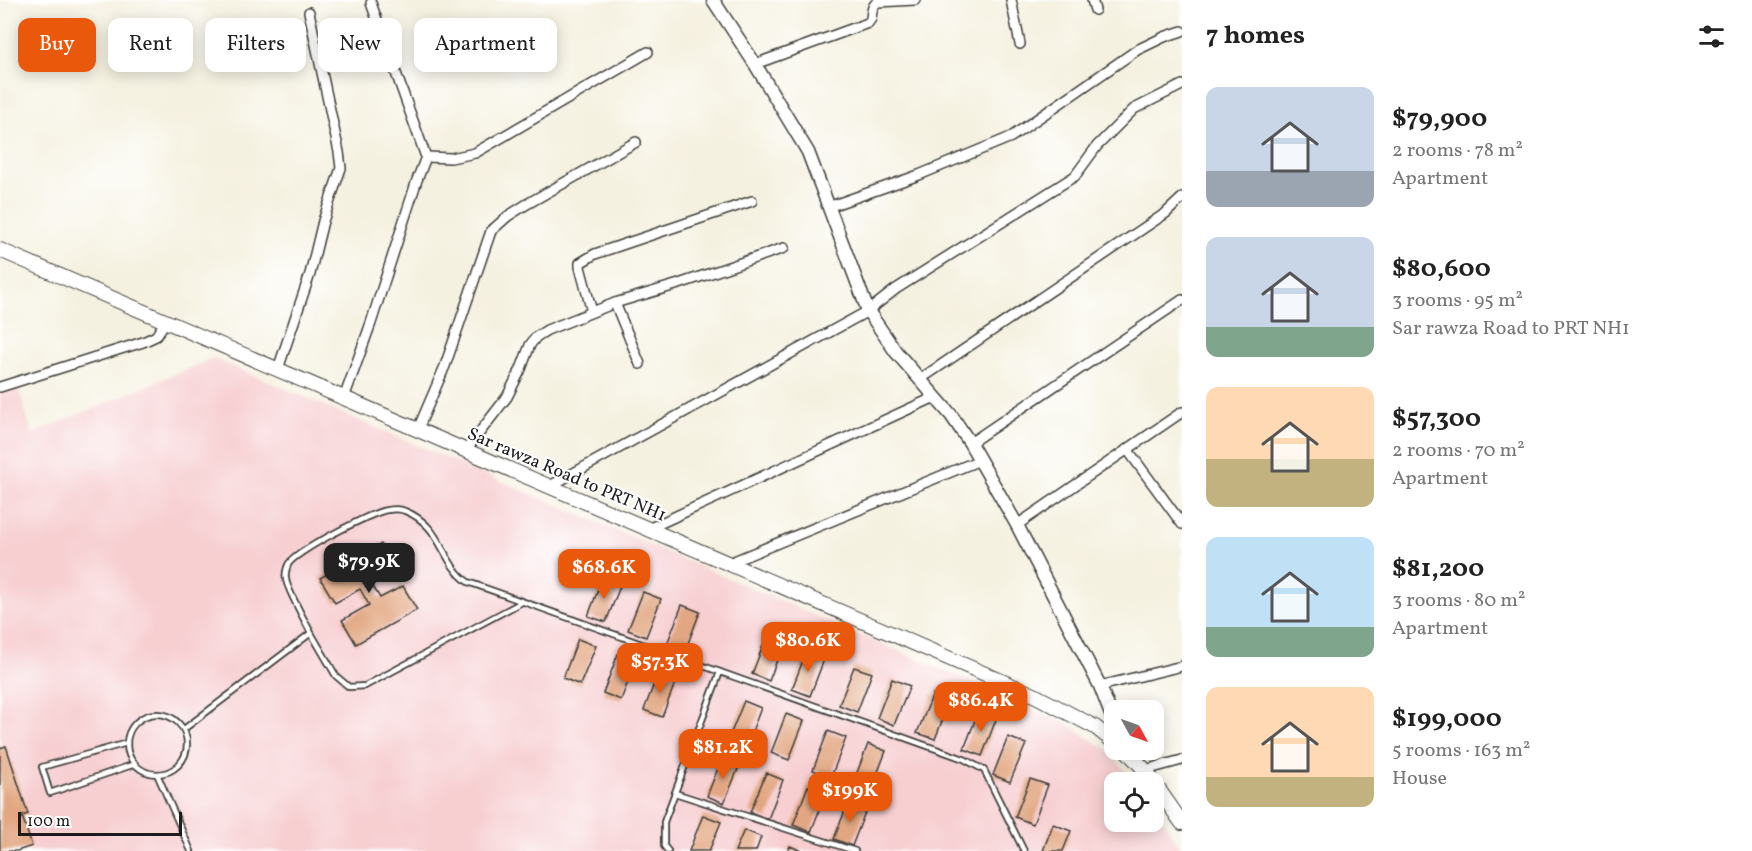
<!DOCTYPE html>
<html lang="en">
<head>
<meta charset="utf-8">
<style>
  :root { --surface:#fff; --page:#f6f6f6; --text:#222; --muted:#767676; --accent:#ea580c }
  body { margin:0; font-family:Vollkorn,serif; background:var(--page); color:var(--text); height:100vh; display:flex; flex-direction:column; font-size:22px; white-space:nowrap }
  * { box-sizing:border-box; margin:0 }
  p { font-size:20px; color:var(--muted) }
  .icon { flex:none; width:33px; height:33px; fill:none; stroke:currentColor; stroke-width:2; stroke-linecap:round; stroke-linejoin:round }
  .map { position:relative; flex:1; overflow:hidden }
  .drawer { display:flex; flex-direction:column; background:var(--surface); width:570px }
  .drawer>* { flex:none }
  .hud { position:absolute; left:18px; top:18px; width:570px; height:54px; display:flex; gap:12px }
  .needle { width:39px; rotate:130deg }
  .fabs { position:absolute; left:1104px; top:700px; display:grid; gap:12px }
  .fabs a { display:grid; place-items:center; width:60px; height:60px; border-radius:12px; background:var(--surface); box-shadow:0 3px 15px #0003; font-size:30px }
  .scale { position:absolute; left:18px; bottom:15px; width:164px; box-sizing:border-box; padding-left:6px; border:3px solid #1c1c1c; border-top:0; font-size:16px; line-height:21px; white-space:nowrap; color:#1c1c1c; -webkit-text-stroke:4px #fff; paint-order:stroke }
  .price { position:absolute; translate:-50% -51px; padding:0 14px; border-radius:12px; background:var(--accent); color:#fff; font-size:20px; line-height:39px; filter:drop-shadow(0 2px 3px #0008) }
  .price::after { content:''; position:absolute; left:50%; top:36px; width:18px; height:14px; margin-left:-9px; background:inherit; clip-path:polygon(0 0,100% 0,50% 100%) }
  .price.on { background:#222; color:#fff }
  ul { padding:0; list-style:none }
  li { display:flex; align-items:center; gap:18px; height:150px; padding:0 24px }
  li span { display:grid; place-items:center; flex:none; width:168px; height:120px; border-radius:12px; color:#555 }
  li>.icon { margin-inline-start:auto }
  span .icon { width:72px; height:72px; fill:#fffc; stroke-width:1 }
  li b { font-size:26px }
  h2 { display:flex; justify-content:space-between; align-items:center; height:72px; padding:0 24px; font-size:26px }
  .pill { padding:0 21px; border-radius:12px; background:var(--surface); box-shadow:0 3px 15px #0003; font-size:21px; line-height:54px }
  .pill.on { background:var(--accent); color:#fff }
  main { display:flex; flex:1; min-height:0 }
  .map>svg:first-child { display:block }
  .built { fill:#f7cfd1 }
  .building { fill:#e2a782 }
  .lines { fill:none; stroke-linecap:round; stroke-linejoin:round }
  .service-casing { stroke:#3d3c39; stroke-width:8 }
  .minor-casing { stroke:#3d3c39; stroke-width:12 }
  .tertiary-casing { stroke:#3d3c39; stroke-width:15 }
  .secondary-casing { stroke:#3d3c39; stroke-width:16 }
  .service { stroke:#fff; stroke-width:4.5 }
  .minor { stroke:#fff; stroke-width:9 }
  .tertiary { stroke:#fff; stroke-width:12 }
  .secondary { stroke:#fff; stroke-width:14 }
  .labels { text-anchor:middle; stroke-width:4.5; stroke-linejoin:round; paint-order:stroke }
  .street-label { font-size:18px; fill:#1c1c1c; stroke:#fff }
</style>
</head>
<body>
<main>
<div class="map">
<svg width="1182" height="851" viewBox="0 0 1182 851">
  <rect width="100%" height="100%" fill="#fff"/>
  <filter id="ink" filterUnits="userSpaceOnUse"><feTurbulence type="fractalNoise" baseFrequency=".0167" numOctaves="2"/><feDisplacementMap in="SourceGraphic" scale="12" xChannelSelector="R" yChannelSelector="G"/><feConvolveMatrix kernelMatrix="1 2 1 2 8 2 1 2 1" color-interpolation-filters="sRGB"/></filter>
  <filter id="wash" filterUnits="userSpaceOnUse"><feTurbulence type="fractalNoise" baseFrequency=".008" numOctaves="4" result="noise"/><feDisplacementMap in="SourceGraphic" scale="24" xChannelSelector="R" yChannelSelector="G"/><feGaussianBlur stdDeviation="1.35" result="paint"/><feColorMatrix in="noise" values="0 0 0 0 0 0 0 0 0 0 0 0 0 0 0 0 0 1.4 0 .05"/><feComposite in="paint" operator="in"/></filter>
  <g filter="url(#wash)">
    <rect width="100%" height="100%" fill="#f5f1e0"/>
    <polygon class="built" points="213,358 1062,721 1109,751 1135,783 1114,783 1114,822 1154,822 1154,806 1182,851 0,851 0,392 18,386 32,434"/>
    <g id="blocks">
      <g class="building">
        <polygon points="381,544 395,570 371,583 380,598 403,586 417,610 356,644 342,620 369,605 360,589 335,603 320,578"/>
        <polygon points="603,577 621,584 606,622 588,616"/>
        <polygon points="643,592 661,599 646,637 628,630"/>
        <polygon points="682,605 700,612 685,651 667,644"/>
        <polygon points="767,635 784,642 769,681 752,674"/>
        <polygon points="578,639 596,646 580,685 563,678"/>
        <polygon points="807,650 825,657 810,696 792,689"/>
        <polygon points="618,654 636,661 621,700 603,693"/>
        <polygon points="854,667 872,673 857,712 839,705"/>
        <polygon points="659,671 677,678 662,717 644,710"/>
        <polygon points="892,679 910,686 894,725 877,718"/>
        <polygon points="933,694 950,701 935,739 917,733"/>
        <polygon points="744,701 761,708 746,747 728,740"/>
        <polygon points="979,710 997,717 982,756 964,749"/>
        <polygon points="786,714 804,721 789,760 771,753"/>
        <polygon points="828,731 846,738 831,777 813,770"/>
        <polygon points="1008,737 1026,744 1010,782 993,775"/>
        <polygon points="868,744 886,751 871,790 853,783"/>
        <polygon points="6,746 28,814 22,816 32,846 17,851 0,851 0,748"/>
        <polygon points="722,758 740,764 724,803 707,796"/>
        <polygon points="766,773 783,780 768,819 750,812"/>
        <polygon points="1030,779 1048,785 1033,824 1015,817"/>
        <polygon points="808,786 826,793 811,832 793,825"/>
        <polygon points="849,800 867,807 852,846 834,839"/>
        <polygon points="703,815 721,822 709,851 689,851"/>
        <polygon points="1053,824 1071,831 1063,851 1043,851"/>
        <polygon points="744,830 761,837 756,851 735,851"/>
        <polygon points="790,846 802,851 788,851"/>
      </g>
    </g>
  </g>
  <g filter="url(#ink)">
    <use href="#blocks" fill-opacity="0" stroke="#3d3c39" stroke-width="1.5"/>
    <g class="lines">
      <g class="service-casing">
        <g id="service">
          <path d="M311,633c-5,-10 -25,-46 -25,-54 -1,-3 0,-10 2,-14 4,-12 84,-53 99,-55 6,-1 14,-1 18,1 38,15 35,51 63,71l496,177 20,11 40,81"/>
          <circle cx="157" cy="744" r="30"/>
          <polyline points="184,729 311,633 336,676 349,687 365,686 522,602"/>
          <polyline points="127,743 42,767 50,793 135,764"/>
          <polyline points="157,774 191,851"/>
          <polyline points="675,793 855,851"/>
          <polyline points="668,851 664,846 664,822 720,672"/>
        </g>
      </g>
      <g class="minor-casing">
        <g id="minor">
          <polyline points="1011,0 1020,44"/>
          <polyline points="1092,0 1095,10"/>
          <polyline points="371,3 426,157"/>
          <path d="M755,64l113,-41 3,-4c1,-7 0,-13 7,-17l37,-2"/>
          <polyline points="828,207 919,175 1011,137 1137,50 1164,37 1182,31"/>
          <polyline points="615,303 640,364"/>
          <polyline points="592,312 580,267 580,263 595,254 752,201"/>
          <polyline points="278,369 310,274 323,221 341,168 339,152 309,12"/>
          <polyline points="919,380 1166,213 1182,198"/>
          <polyline points="0,387 143,342 156,336 166,321"/>
          <polyline points="344,398 371,323 417,180 426,157 451,158 475,153 648,52"/>
          <polyline points="418,429 445,366 491,231 508,216 527,204 636,142"/>
          <polyline points="970,443 1182,300"/>
          <polyline points="1127,449 1182,524"/>
          <polyline points="466,450 507,397 521,369 530,345 536,337 547,330 615,303 679,284 784,248"/>
          <polyline points="550,486 868,311 896,289 1075,176 1097,146 1134,109 1182,85"/>
          <polyline points="1017,525 1182,412"/>
          <polyline points="648,529 935,397"/>
          <polyline points="729,563 980,460"/>
          <polyline points="1100,686 1182,666"/>
          <polyline points="1145,770 1182,760"/>
        </g>
      </g>
      <g class="tertiary-casing">
        <polyline id="tertiary" points="713,0 755,64 808,152 868,311 896,352 951,415 970,443 1017,525 1100,686 1114,722"/>
      </g>
      <g class="secondary-casing">
        <g id="secondary">
          <polyline points="0,250 1034,695 1095,727 1114,742"/>
          <polyline points="1126,750 1145,770 1182,823"/>
        </g>
      </g>
      <use href="#service" class="service"/>
      <use href="#minor" class="minor"/>
      <use href="#tertiary" class="tertiary"/>
      <use href="#secondary" class="secondary"/>
    </g>
  </g>
  <g class="labels">
    <g class="street-label">
      <text transform="translate(567 474) rotate(23)" y="6">Sar rawza Road to PRT NH1</text>
    </g>
  </g>
</svg>
<div class="fabs">
<a><svg class="needle" viewBox="-14 -14 28 28"><path d="M0-13l5 13h-10z" fill="#e53935"/><path d="M0 13l5-13h-10z" fill="#767676"/></svg></a>
<a><svg class="icon" aria-label="locate" viewBox="0 0 24 24"><circle cx="12" cy="12" r="6"/><path d="M12 2v4M12 18v4M2 12h4M18 12h4"/></svg></a>
</div>
<div class="scale">100 m</div>
<b class="price on" style="left:369px;top:594px">$79.9K</b>
<b class="price" style="left:604px;top:600px">$68.6K</b>
<b class="price" style="left:808px;top:673px">$80.6K</b>
<b class="price" style="left:660px;top:694px">$57.3K</b>
<b class="price" style="left:981px;top:733px">$86.4K</b>
<b class="price" style="left:723px;top:780px">$81.2K</b>
<b class="price" style="left:850px;top:823px">$199K</b>
<div class="hud">
<a class="pill on">Buy</a>
<a class="pill">Rent</a>
<a class="pill">Filters</a>
<a class="pill">New</a>
<a class="pill">Apartment</a>
</div>
</div>
<section class="drawer">
<h2>7 homes<svg class="icon" aria-label="filters" viewBox="0 0 24 24"><path d="M4 7h16M4 17h16"/><circle cx="9" cy="7" r="2"/><circle cx="15" cy="17" r="2"/></svg></h2>
<ul>
<li><span style="background:linear-gradient(#c9d6e8 70%,#9aa5b1 0)"><svg class="icon" aria-label="home" viewBox="0 0 24 24"><path d="M3 11l9-7 9 7M6 9v11h12V9"/></svg></span><div><b>$79,900</b><p>2 rooms · 78 m²</p><p>Apartment</p></div></li>
<li><span style="background:linear-gradient(#c9d6e8 75%,#7fa58c 0)"><svg class="icon" aria-label="home" viewBox="0 0 24 24"><path d="M3 11l9-7 9 7M6 9v11h12V9"/></svg></span><div><b>$80,600</b><p>3 rooms · 95 m²</p><p>Sar rawza Road to PRT NH1</p></div></li>
<li><span style="background:linear-gradient(#ffd9b3 60%,#c2b280 0)"><svg class="icon" aria-label="home" viewBox="0 0 24 24"><path d="M3 11l9-7 9 7M6 9v11h12V9"/></svg></span><div><b>$57,300</b><p>2 rooms · 70 m²</p><p>Apartment</p></div></li>
<li><span style="background:linear-gradient(#bfe0f5 75%,#7fa58c 0)"><svg class="icon" aria-label="home" viewBox="0 0 24 24"><path d="M3 11l9-7 9 7M6 9v11h12V9"/></svg></span><div><b>$81,200</b><p>3 rooms · 80 m²</p><p>Apartment</p></div></li>
<li><span style="background:linear-gradient(#ffd9b3 75%,#c2b280 0)"><svg class="icon" aria-label="home" viewBox="0 0 24 24"><path d="M3 11l9-7 9 7M6 9v11h12V9"/></svg></span><div><b>$199,000</b><p>5 rooms · 163 m²</p><p>House</p></div></li>
</ul>
</section>
</main>
</body>
</html>
